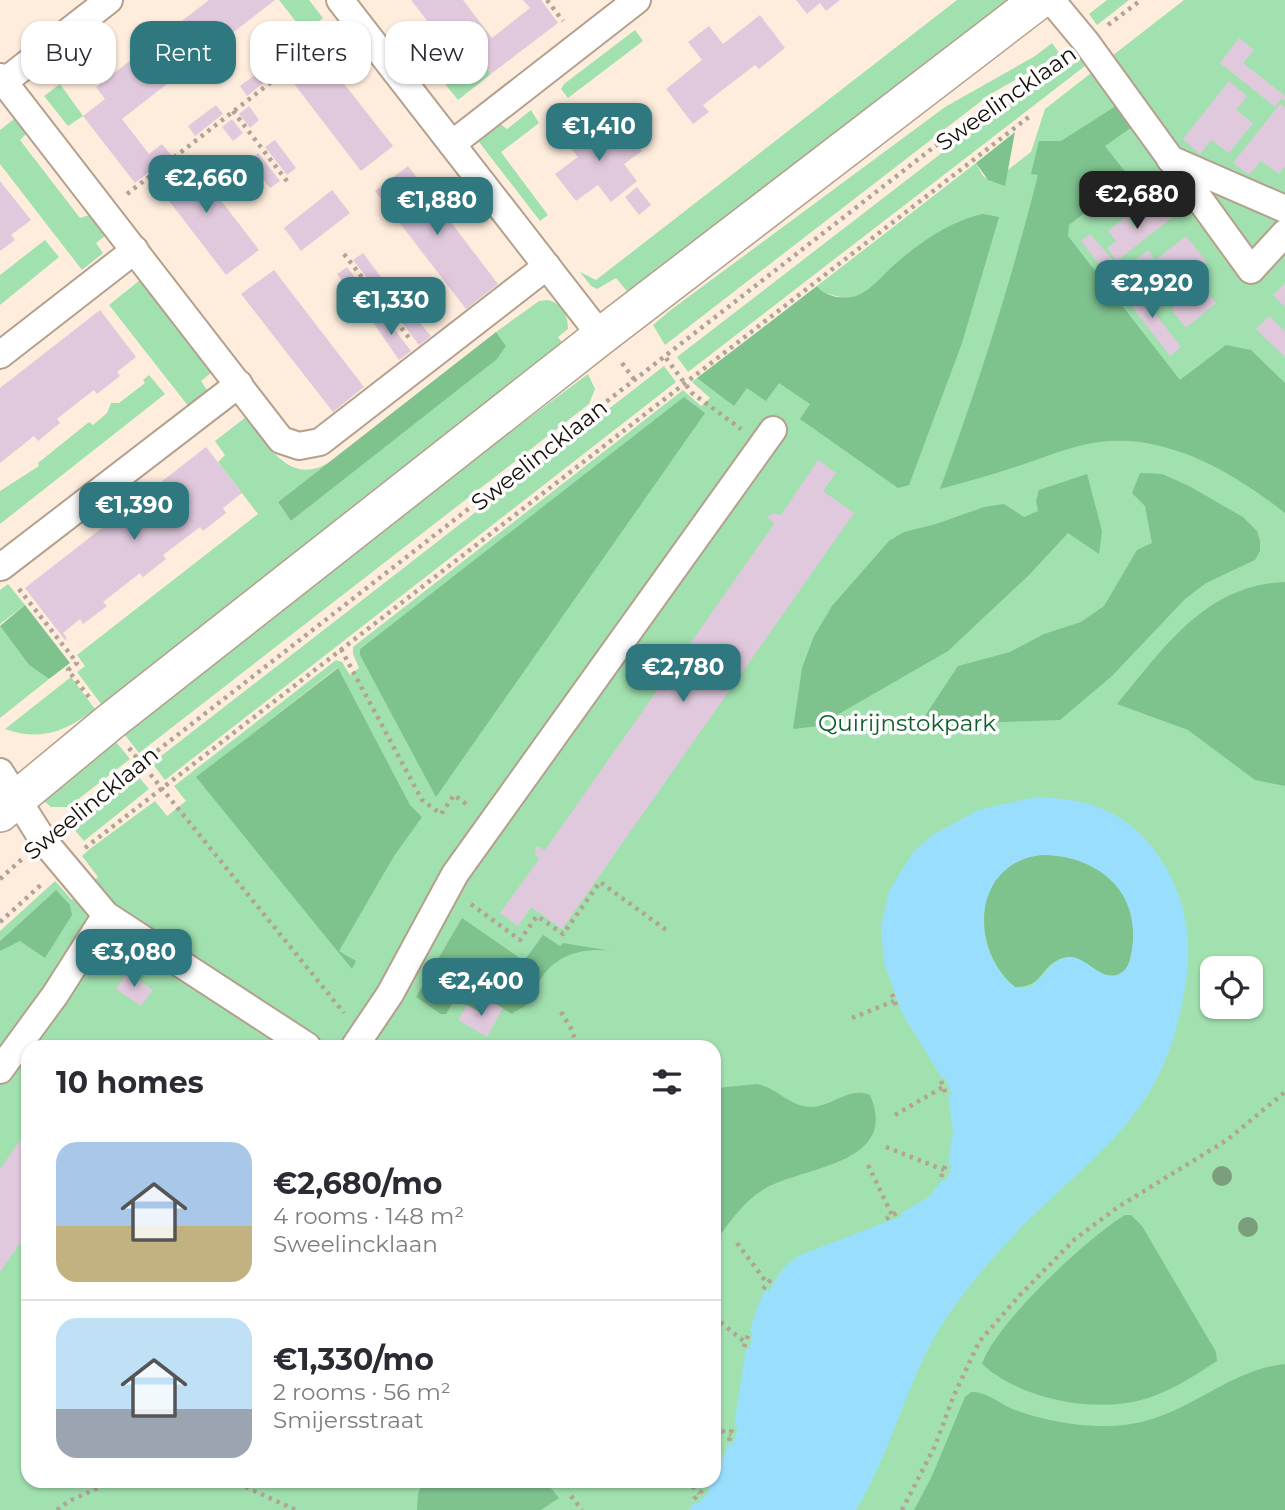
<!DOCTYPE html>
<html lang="en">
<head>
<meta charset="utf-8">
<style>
  :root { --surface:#fff; --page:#f2f2f3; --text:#2b2b33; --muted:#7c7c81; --line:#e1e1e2; --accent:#307880 }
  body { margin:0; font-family:Montserrat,sans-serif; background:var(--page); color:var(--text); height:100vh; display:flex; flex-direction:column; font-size:26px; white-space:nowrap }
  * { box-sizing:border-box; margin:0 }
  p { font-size:23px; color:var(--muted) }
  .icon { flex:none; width:38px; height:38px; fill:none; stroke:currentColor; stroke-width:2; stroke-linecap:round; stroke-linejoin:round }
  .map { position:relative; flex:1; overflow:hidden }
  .drawer { position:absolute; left:21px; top:1040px; width:700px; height:448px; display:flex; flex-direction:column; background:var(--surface); border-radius:21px; box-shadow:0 2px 5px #0004 }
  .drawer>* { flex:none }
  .hud { position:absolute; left:21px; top:21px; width:700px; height:63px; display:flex; gap:14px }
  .controls { position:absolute; left:1200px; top:956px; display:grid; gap:14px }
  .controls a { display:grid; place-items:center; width:63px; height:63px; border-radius:14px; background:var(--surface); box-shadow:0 2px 5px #0004; font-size:35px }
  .price { position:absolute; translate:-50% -60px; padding:0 16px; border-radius:14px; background:var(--accent); color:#fff; font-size:23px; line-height:46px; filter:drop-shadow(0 2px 4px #0008) }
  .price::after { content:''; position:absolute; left:50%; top:42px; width:21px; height:16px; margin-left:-10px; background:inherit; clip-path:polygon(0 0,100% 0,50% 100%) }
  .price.on { background:#222; color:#fff }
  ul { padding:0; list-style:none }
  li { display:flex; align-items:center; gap:21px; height:175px; padding:0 35px }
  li+li { border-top:2px solid var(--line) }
  li span { display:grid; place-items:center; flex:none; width:196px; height:140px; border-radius:21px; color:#555 }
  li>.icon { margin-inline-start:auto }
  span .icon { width:84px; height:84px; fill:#fffc; stroke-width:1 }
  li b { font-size:30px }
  h2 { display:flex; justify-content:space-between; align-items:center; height:84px; padding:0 35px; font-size:30px }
  .chip { padding:0 24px; border-radius:21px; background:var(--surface); box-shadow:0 2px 5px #0004; font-size:24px; line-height:63px }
  .chip.on { background:var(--accent); color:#fff }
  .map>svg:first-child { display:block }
  .green { fill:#a1e1af; fill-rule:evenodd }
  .forest { fill:#7ec28e }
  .water { fill:#99dffd; fill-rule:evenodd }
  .building { fill:#e0c9dc }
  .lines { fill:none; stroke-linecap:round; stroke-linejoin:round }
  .street-casing { stroke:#b4a08d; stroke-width:30 }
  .secondary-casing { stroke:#b4a08d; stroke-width:40 }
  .path { stroke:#b1a396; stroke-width:4.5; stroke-dasharray:3.5 5; stroke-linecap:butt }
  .street { stroke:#fff; stroke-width:26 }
  .secondary { stroke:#fff; stroke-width:37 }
  .tree { fill:#7b9e7c }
  .labels { text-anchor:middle; stroke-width:7; stroke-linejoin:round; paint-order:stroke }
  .street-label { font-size:23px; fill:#160f08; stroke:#fdfdfd }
  .park-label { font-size:23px; fill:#0f5d2d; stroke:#fdfdfd }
</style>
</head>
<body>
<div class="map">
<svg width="1285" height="1510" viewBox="0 0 1285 1510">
  <rect width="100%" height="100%" fill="#feeddd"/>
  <g class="green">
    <polygon points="279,0 309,0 323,18 305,33"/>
    <polygon points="957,0 1011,0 630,295 616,278 597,289 591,286 580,272 596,280"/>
    <polygon points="1107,0 1129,0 1097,25 1089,14"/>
    <path d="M1184,0h101v1510h-1285v-559l68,-48 -13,-12 -55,50v-10l55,-50 17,19 26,-23 -16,-21 9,-8 64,-47 12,15 19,-15 -12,-15 162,-126 6,2 8,13 9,-7 -6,-14v-7l330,-257 18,16 9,-8 -18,-16 5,-4 21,15 122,-96 -16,-4 -7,-7 159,-123 7,13 9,6 39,-30 14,-43 46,-36 16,21 17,-13 -16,-22zM684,398l13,10 -332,255 -5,-14zM337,668l7,12 -140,107 -7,-10zM1213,968h38v38h-38zM28,1046h686v434h-686z"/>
    <polygon points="635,30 643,41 568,98 561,89 564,84"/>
    <polygon points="1052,43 1060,54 989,95 665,345 653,325 672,309 945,107 1035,56"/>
    <polygon points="474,52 491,74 458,100 440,78"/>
    <polygon points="1080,59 1085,66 688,372 677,357 1000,108 1052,80"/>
    <polygon points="60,84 83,116 68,126 44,96"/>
    <polygon points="531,110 539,123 501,152 548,215 540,221 479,142 499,123 507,129"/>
    <polygon points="14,119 26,134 20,140 80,218 89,215 105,236 96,243 103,253 82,270 0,164 0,130"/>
    <polygon points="45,240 59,257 0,305 0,275"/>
    <polygon points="140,280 212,372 201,381 208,391 189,407 109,305"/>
    <path d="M548,300c15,4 20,15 20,29l-10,8 6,8 -463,359 -24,-32 8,-6 -8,-11 181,-141 -40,-52 7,-7 -10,-14 31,-24c21,27 43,69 82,46l-50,39 13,19 205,-162 10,-13 -10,-14 43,-31z"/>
    <polygon points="664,366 676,382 165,780 152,763"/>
    <polygon points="588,374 595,389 589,404 139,753 125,735 454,474"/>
    <polygon points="149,375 165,394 0,524 0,491 39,466 38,463 89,422 93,425 107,413 111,403 119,403 145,383 143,380"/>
    <polygon points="8,584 25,605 0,624 0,590"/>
    <polygon points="0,626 29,665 49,679 0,718"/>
    <path d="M71,677l24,32c-29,22 -53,33 -90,20z"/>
    <polygon points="116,742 130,759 68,807 51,807 43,800"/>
    <polygon points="137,775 149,789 84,841 73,828 76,824"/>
  </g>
  <g class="forest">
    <path d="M1116,106l16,21 -27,19 25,32 -61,47 -1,11 112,144 46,-35 25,5 34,33v130c-51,-40 -117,-80 -186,-71 -30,4 -58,17 -87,26 -24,8 -48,14 -72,21 38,-103 71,-207 98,-314l-7,-1 8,-33h22z"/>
    <polygon points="1015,132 1005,186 988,180 976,163"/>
    <path d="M983,214l16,3 -37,126 -53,142 -11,3 -98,-69 10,-15 -31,-21 -13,18 -19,-13 -13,18 -37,-28 120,-92c8,11 27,14 39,10 14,-5 27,-21 38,-31 25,-22 56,-44 89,-51z"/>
    <polygon points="496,332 506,346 497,359 291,521 278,502"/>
    <polygon points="684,397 705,413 436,797 360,655 360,649"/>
    <polygon points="1140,473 1162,474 1189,486 1243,517 1257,531 1260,541 1260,551 1255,560 1206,583 1185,599 1112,676 1060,720 919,725 958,666 1010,652 1044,634 1081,622 1104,606 1137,550 1152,543 1145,506 1132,493"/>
    <polygon points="1087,474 1102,531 1099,554 1068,533 1029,575 948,651 818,726 793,729 802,668 814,636 832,606 889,541 904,532 936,524 984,507 1004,504 1024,517 1038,511 1036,501 1039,490"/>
    <path d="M1285,582v204l-30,-6 -67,-50 -71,-26c47,-56 88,-119 168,-122z"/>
    <polygon points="25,605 70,663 49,679 29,665 0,626"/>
    <polygon points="338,668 410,805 422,817 394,856 339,951 356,961 352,969 196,777"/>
    <path d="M1040,855c52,-1 98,31 93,87 -1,10 -2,24 -11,30 -20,15 -38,-20 -59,-14 -25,8 -18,29 -48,29 -46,-38 -43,-123 25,-132z"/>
    <polygon points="56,890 70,905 72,915 45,958 20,941 0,951 0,941"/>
    <path d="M462,918l62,43 19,-26 17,11 3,-3 49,8c-31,-4 -61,5 -75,35 -3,6 -6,13 -11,19 -4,4 -10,5 -14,9l-24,-14 -7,12 14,10 -40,-23 -9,15h-5l-25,-17z"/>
    <path d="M757,1084c21,4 32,23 55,23 20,-1 39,-21 58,-12 30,69 -65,71 -104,93 -22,12 -38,36 -52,56v-149l3,-7z"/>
    <path d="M1125,1215h6l11,11 74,126 1,9c-23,15 -46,30 -72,38 -50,15 -125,0 -163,-35 12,-39 107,-128 143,-149z"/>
    <path d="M1285,1364v146h-371l18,-34 33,-79 6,-5c16,-1 30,13 44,18 35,13 80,20 116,14 56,-8 97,-54 154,-60z"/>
    <polygon points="423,1481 545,1481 559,1498 541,1510 417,1510 418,1494"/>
  </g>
  <path class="water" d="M1032,798c58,-2 102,16 133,68 23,40 28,82 19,127 -5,29 -13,58 -27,85 -27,54 -77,92 -119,133 -33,32 -64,67 -90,104 -41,60 -54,133 -92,195h-168l8,-8 3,1 11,-13 -3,-2 7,-8 15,-37 4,1 5,-17 -4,-1 12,-77h3l4,-16 -3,-2c4,-14 8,-28 15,-41l3,2c11,-17 15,-28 35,-38l99,-38 -1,-3 28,-16 13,-17 4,1 6,-16 -4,-1 5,-33 -5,-35 4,-2 -7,-16h-3l-40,-65 -18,-50 -3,-36 8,-36 25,-40 19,-16 45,-25zM1040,855c51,-1 97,30 93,86 -1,9 -2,23 -9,30 -19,16 -35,-13 -53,-14 -22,0 -26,23 -42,30h-14c-47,-37 -43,-123 25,-132z"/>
  <g class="building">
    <polygon points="209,0 275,0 122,119 149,154 162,144 171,155 135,183 83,116 105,99 96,87"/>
    <polygon points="411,0 463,0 492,38 530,8 523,0 541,0 558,23 491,74 474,52 460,63"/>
    <polygon points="796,0 840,0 826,11 820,3 807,14"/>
    <polygon points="760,15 785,48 759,69 755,65 703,105 709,112 693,124 666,89 702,60 688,42 709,26 723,44"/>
    <polygon points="304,32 313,44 290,63 280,50"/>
    <polygon points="1239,38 1254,50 1243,63 1285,96 1285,101 1282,98 1275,107 1220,63"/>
    <polygon points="319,52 393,146 361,171 288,76"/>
    <polygon points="268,65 275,74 247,96 240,86"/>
    <polygon points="1229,81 1247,96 1236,110 1253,123 1229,153 1211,140 1200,154 1183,139"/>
    <polygon points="1280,104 1285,108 1285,166 1279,174 1261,161 1249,175 1233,163"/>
    <polygon points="216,105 223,114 195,136 188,126"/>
    <polygon points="249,106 259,120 250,128 239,114"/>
    <polygon points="232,119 243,133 233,141 222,127"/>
    <polygon points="584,122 598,141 620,124 642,151 624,164 637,181 611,202 598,185 576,201 555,174 578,157 563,138"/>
    <polygon points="275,140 296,168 287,175 265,147"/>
    <polygon points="258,153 280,181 270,188 248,160"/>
    <polygon points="186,155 259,250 226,275 153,180"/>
    <polygon points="408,166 498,284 466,309 375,191"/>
    <polygon points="0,181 31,220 11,235 15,240 0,251"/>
    <polygon points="637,187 651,205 639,215 625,197"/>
    <polygon points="332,190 350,213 301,251 284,228"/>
    <polygon points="1164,203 1174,216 1117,261 1107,248 1116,241 1108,231 1126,217 1134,227"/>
    <polygon points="1090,234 1115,262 1104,271 1081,241"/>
    <polygon points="1186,236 1207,262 1151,306 1130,279 1133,277 1125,268 1148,250 1155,260"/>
    <polygon points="363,253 384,281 375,288 353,260"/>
    <polygon points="347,267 368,295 359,302 337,274"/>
    <polygon points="274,270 364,387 333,412 241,294"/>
    <polygon points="1285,283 1285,307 1273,295"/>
    <polygon points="1133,285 1181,347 1170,356 1122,294"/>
    <polygon points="1202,285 1216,303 1186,328 1171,309"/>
    <polygon points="400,300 431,336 419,345 390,307"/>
    <polygon points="100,310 136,357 117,372 120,376 97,394 94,390 77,403 57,419 60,423 38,441 34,436 0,463 0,388"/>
    <polygon points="382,313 411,351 399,360 372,321"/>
    <polygon points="1269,316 1285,331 1285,357 1256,329"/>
    <polygon points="206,447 242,493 223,508 226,513 203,531 200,527 163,555 166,559 143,577 140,573 103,602 107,606 83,624 80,619 63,633 67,638 65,640 25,588"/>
    <polygon points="818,460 836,473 823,491 854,513 562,929 531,907 518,926 500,913 539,859 535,854 536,846 545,850 774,524 767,517 774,513 781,515"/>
    <polygon points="127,972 153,990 141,1006 116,989"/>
    <polygon points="488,1000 503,1008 487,1037 458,1020 467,1005 481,1013"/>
    <polygon points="28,1129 28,1232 0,1272 0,1169"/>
  </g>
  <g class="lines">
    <g class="street-casing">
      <g id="street">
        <polyline points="340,0 601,336"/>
        <polyline points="1051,0 1086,42 1251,270 1285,233"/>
        <polyline points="0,77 281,440 299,446 320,442 547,266"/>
        <polyline points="0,85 109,0"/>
        <polyline points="452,144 637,0"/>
        <polyline points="1170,159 1285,209"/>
        <polyline points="0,355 135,250"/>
        <polyline points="1,567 239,384"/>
        <polyline points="0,772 43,840 106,915"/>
        <polyline points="355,1046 390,994 455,874 773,430"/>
        <polyline points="0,1070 55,995 106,915 307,1046"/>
      </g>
    </g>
    <g class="secondary-casing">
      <polyline id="secondary" points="0,813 110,722 601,336 1039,0"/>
    </g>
    <g class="path">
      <polyline points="547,0 563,21"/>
      <polyline points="1108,25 1141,0"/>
      <polyline points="233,111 290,185"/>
      <polyline points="127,194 333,34"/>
      <polyline points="344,254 410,339"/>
      <polyline points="666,358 692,393 741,429"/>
      <polyline points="622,363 636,382"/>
      <polyline points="19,589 77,663 68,670 89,697"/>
      <polyline points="341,649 422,800 441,814 454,795 469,806"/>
      <polyline points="129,748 344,1013"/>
      <polyline points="63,824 988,105 1066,59"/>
      <polyline points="85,848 1030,116"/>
      <polyline points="0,879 22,859"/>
      <polyline points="471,904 520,940 537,916 563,934 600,882 669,932"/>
      <polyline points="0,922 43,883"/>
      <polyline points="892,994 897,1008"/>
      <polyline points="561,1012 572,1030 577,1046"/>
      <polyline points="852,1018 894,1001"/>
      <polyline points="941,1081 946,1094"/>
      <polyline points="895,1115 943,1087"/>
      <polyline points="886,1147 944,1170"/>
      <polyline points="868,1165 892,1215"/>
      <polyline points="941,1177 946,1164"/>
      <polyline points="886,1219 898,1212"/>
      <polyline points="737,1243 767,1283"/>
      <polyline points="763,1289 773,1277"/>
      <polyline points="714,1317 746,1343"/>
      <polyline points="744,1347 748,1335"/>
      <polyline points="714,1427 731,1435"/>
      <polyline points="729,1441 732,1428"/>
      <polyline points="230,1480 296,1510"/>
      <polyline points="687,1480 699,1494"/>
      <polyline points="571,1496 582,1510"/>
      <polyline points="694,1499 704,1489"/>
      <polyline points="57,1510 69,1501 116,1480"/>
      <polyline points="902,1510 935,1446 954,1395 979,1342 1019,1296 1075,1239 1118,1207 1227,1140 1285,1092"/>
    </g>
    <use href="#street" class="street"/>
    <use href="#secondary" class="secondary"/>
  </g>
  <g class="tree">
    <circle cx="1222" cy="1176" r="10"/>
    <circle cx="1248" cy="1227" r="10"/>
  </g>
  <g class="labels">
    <g class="street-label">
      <text transform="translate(1006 98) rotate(-35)" y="8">Sweelincklaan</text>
      <text transform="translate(539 455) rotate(-38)" y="8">Sweelincklaan</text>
      <text transform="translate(91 803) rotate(-39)" y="8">Sweelincklaan</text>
    </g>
    <g class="park-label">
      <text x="907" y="731">Quirijnstokpark</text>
    </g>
  </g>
</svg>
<div class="controls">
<a><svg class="icon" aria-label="locate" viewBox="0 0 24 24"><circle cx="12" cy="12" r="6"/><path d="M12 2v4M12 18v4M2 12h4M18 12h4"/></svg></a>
</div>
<b class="price" style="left:599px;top:163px">€1,410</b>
<b class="price" style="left:206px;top:215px">€2,660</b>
<b class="price on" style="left:1137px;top:231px">€2,680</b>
<b class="price" style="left:437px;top:237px">€1,880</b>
<b class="price" style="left:1152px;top:320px">€2,920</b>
<b class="price" style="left:391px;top:337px">€1,330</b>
<b class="price" style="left:134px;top:542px">€1,390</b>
<b class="price" style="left:683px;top:704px">€2,780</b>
<b class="price" style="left:134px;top:989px">€3,080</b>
<b class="price" style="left:481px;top:1018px">€2,400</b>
<div class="hud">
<a class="chip">Buy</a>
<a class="chip on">Rent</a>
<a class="chip">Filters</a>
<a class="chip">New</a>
</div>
<section class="drawer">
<h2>10 homes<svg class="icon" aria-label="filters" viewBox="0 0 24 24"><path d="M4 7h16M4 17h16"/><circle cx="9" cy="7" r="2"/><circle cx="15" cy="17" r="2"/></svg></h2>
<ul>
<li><span style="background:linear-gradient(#a9c7e8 60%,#c2b280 0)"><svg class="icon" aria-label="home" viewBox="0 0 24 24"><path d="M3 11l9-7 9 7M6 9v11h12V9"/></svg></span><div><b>€2,680/mo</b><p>4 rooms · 148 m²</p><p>Sweelincklaan</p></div></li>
<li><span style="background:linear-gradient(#bfe0f5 65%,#9aa5b1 0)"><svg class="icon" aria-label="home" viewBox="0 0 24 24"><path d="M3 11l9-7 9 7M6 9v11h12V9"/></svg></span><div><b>€1,330/mo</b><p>2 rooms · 56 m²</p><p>Smijersstraat</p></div></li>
</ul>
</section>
</div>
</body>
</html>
